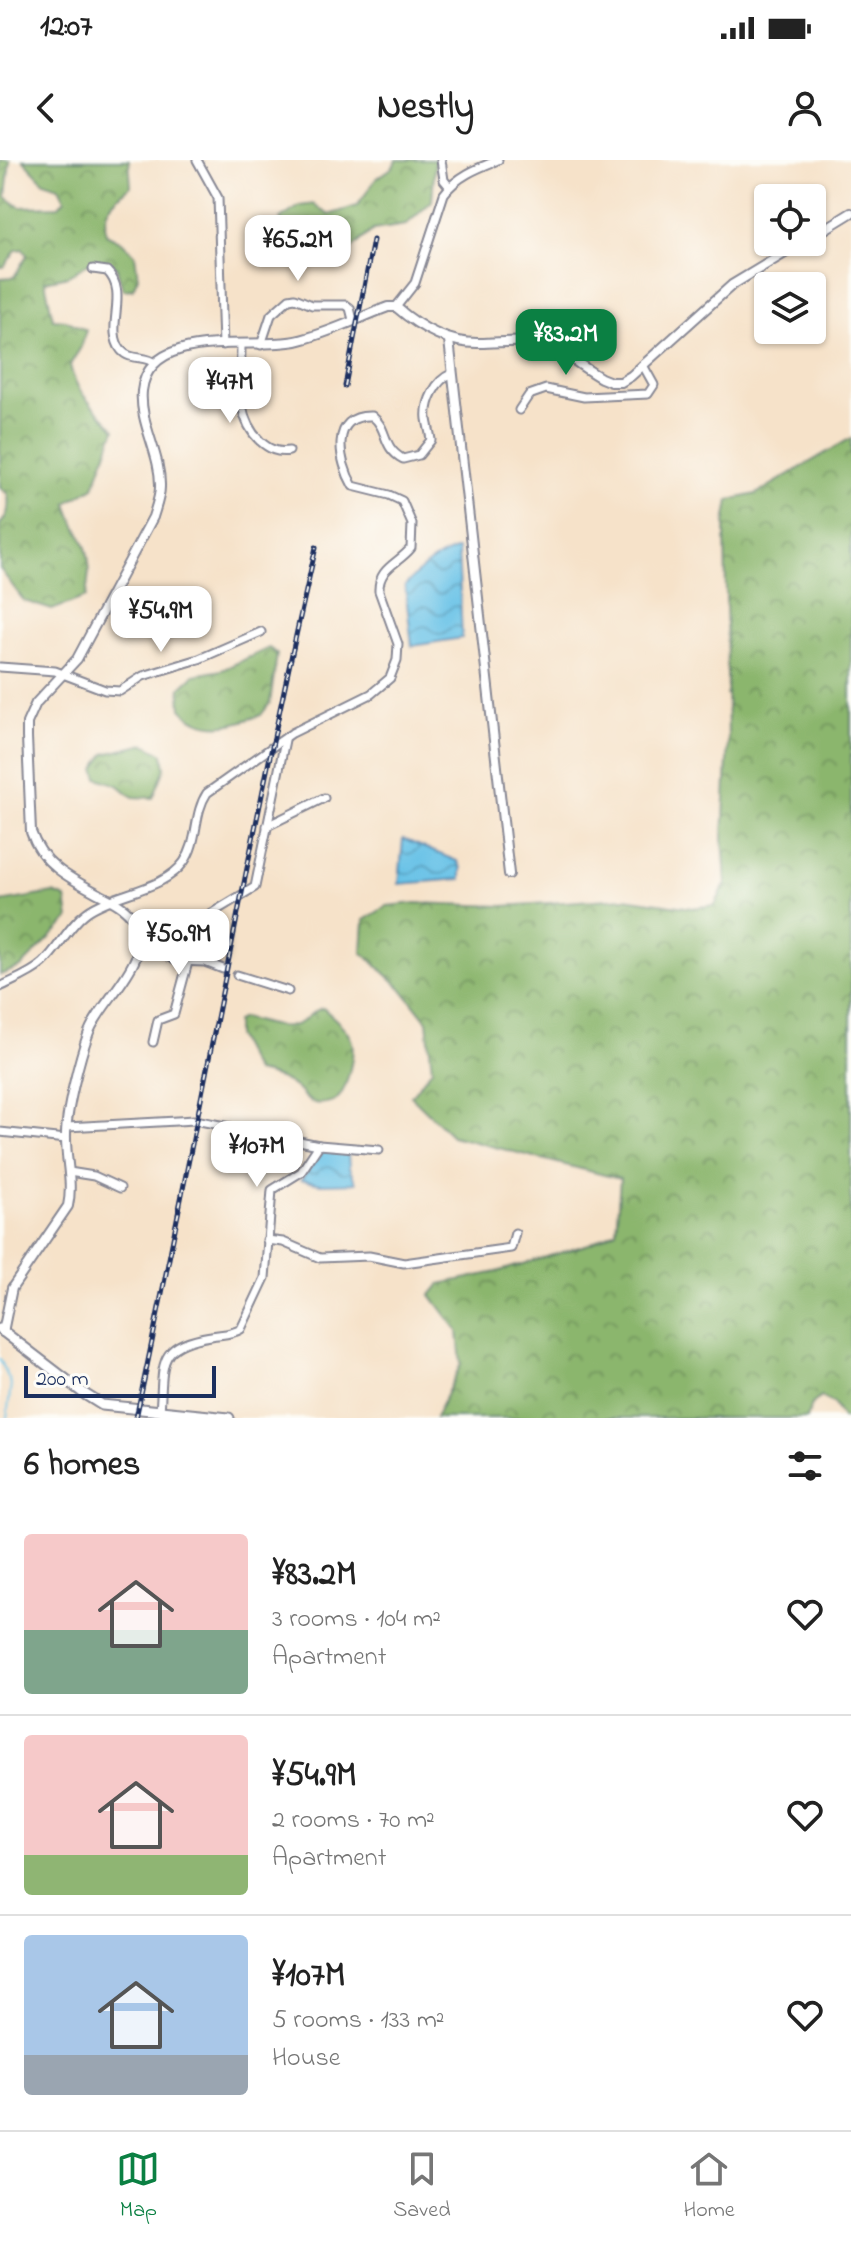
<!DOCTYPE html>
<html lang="en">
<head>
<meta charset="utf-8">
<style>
  :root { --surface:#fff; --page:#f6f6f6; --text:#222; --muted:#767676; --line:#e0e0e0; --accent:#0b8043 }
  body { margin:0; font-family:"Indie Flower",sans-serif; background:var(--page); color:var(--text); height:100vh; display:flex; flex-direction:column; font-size:30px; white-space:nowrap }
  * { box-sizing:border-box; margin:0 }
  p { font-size:26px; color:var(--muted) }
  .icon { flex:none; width:44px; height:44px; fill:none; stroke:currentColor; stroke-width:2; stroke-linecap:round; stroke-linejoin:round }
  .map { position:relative; height:1258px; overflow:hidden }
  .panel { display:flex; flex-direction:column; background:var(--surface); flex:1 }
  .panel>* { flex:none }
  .buttons { position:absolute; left:754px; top:24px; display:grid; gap:16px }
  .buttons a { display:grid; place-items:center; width:72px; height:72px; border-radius:8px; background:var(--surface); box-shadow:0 2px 6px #0004; font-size:40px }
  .scale { position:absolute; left:24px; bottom:20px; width:192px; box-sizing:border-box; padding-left:8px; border:4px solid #1b2f5e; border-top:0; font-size:22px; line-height:28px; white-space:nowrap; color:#1b2f5e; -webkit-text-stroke:6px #fdfcf7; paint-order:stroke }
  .price { position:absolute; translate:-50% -68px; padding:0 18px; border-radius:16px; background:#fff; color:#222; font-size:26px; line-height:52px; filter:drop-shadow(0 2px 4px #0008) }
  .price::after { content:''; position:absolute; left:50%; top:48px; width:24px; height:18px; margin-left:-12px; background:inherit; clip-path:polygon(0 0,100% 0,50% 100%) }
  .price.on { background:var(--accent); color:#fff }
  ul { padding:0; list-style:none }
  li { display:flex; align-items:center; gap:24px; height:200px; padding:0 24px }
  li+li { border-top:2px solid var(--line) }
  li span { display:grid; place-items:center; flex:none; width:224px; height:160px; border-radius:8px; color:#555 }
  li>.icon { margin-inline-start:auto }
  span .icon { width:96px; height:96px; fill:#fffc; stroke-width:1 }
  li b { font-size:34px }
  h2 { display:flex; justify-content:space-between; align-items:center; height:96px; padding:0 24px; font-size:34px }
  .status { display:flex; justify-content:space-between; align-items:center; height:56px; padding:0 40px; background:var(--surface); direction:ltr }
  .status svg { height:22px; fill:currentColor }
  header { display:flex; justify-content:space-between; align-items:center; height:104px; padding:0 24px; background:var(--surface); font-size:36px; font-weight:700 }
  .menu { display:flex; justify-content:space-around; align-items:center; height:112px; border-top:2px solid var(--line); background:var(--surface); font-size:22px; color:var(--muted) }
  .menu a { display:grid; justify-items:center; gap:4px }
  .menu .on { color:var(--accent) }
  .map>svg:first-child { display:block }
  .forest { fill:url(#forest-crowns); stroke:#537266; stroke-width:2 }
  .water { fill:url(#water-waves); stroke:#4278a2; stroke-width:2 }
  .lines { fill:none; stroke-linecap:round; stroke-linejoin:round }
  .stream { stroke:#69c2e7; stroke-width:2 }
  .minor-casing { stroke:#888894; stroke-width:11 }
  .tertiary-casing { stroke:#888894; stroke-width:12 }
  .secondary-casing { stroke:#888894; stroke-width:13 }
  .minor { stroke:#fff; stroke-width:7 }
  .tertiary { stroke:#fff; stroke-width:8 }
  .secondary { stroke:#fff; stroke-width:9 }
  .rail-casing { stroke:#1b2f5e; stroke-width:5 }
  .rail { stroke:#fdfcf7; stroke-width:2; stroke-dasharray:6; stroke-linecap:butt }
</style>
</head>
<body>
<div class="status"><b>12:07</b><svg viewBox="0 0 49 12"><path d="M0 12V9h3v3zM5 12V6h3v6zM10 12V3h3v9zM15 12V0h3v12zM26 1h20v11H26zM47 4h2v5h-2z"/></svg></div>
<header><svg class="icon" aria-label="back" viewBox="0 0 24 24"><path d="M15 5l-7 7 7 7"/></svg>Nestly<svg class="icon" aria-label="person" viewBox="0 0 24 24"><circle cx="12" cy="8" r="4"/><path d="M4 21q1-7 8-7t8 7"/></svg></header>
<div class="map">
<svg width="851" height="1258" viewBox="0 0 851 1258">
  <defs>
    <pattern id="forest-crowns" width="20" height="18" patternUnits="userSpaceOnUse" patternTransform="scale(2)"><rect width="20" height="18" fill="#8bb66d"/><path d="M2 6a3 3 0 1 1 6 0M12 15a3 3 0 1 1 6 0" fill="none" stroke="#71945d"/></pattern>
    <pattern id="water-waves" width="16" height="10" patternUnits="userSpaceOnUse" patternTransform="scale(2)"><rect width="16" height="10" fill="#69c2e7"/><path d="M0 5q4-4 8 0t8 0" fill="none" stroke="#569ebe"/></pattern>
  </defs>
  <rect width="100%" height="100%" fill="#fdfcf7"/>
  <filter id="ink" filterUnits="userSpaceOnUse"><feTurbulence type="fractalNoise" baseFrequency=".0125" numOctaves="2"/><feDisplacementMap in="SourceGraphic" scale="16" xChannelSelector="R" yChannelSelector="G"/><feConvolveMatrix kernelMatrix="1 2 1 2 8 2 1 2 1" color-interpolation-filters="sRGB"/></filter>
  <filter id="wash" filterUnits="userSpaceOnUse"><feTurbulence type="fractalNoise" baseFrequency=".006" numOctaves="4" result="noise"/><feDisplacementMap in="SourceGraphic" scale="32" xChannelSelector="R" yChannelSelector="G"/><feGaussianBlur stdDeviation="1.8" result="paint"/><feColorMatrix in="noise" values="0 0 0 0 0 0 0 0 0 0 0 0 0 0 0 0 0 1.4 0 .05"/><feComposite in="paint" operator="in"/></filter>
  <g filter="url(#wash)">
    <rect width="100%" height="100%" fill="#f6e2c9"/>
    <g class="forest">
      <path d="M0,0h10l-4,37 14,10 39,-1 6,-7 -6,-12 -15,-5 -21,-22h106l2,26c-19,16 -29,21 -25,48l16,8 13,13 3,22 -5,12 -10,1 -7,-24c-22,-14 -28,-1 -46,9 -7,3 -18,4 -25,6l8,38 13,1 20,10 -5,17 -11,18c7,32 25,41 45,64l-21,58 -27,16c4,16 12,27 18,42 7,17 3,34 1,52l-34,13 -28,-9 -24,-32v-45c9,-8 9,-18 8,-30l-8,-6v-210l14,-1 13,-22 -4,-6 -7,1 -12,17h-4z"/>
      <path d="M396,0h39l-3,41 -26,24 -33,5 -27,24c-35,-3 -50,-2 -66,-35l20,-13 14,-2 15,11 28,-9 19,-27 17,-12z"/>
      <polygon points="851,278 851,1258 842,1258 833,1243 821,1237 812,1244 807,1258 435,1258 461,1204 458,1171 431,1135 440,1124 497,1112 589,1084 616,1071 620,1019 452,976 411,936 432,909 427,861 401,828 362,792 364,760 387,746 416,743 503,746 625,738 692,748 715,745 726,723 723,677 728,582 725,364 729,340 756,334"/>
      <path d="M269,488l8,6 -7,49 -9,12c-30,11 -56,19 -80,-6l-1,-21 14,-13 28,-5z"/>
      <polygon points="145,584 163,594 165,608 153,638 133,637 118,625 98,618 95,609 105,594"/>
      <polygon points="53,733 66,738 69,759 21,807 0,815 0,742"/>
      <path d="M323,848c10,9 25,21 29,34 3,12 -5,46 -13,55 -4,5 -18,8 -24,6 -9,-1 -13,-10 -19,-15 -12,-10 -27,-14 -41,-16l-19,-36v-15l6,-3c16,3 37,12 53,7 12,-4 16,-15 28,-17z"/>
    </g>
    <g class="water">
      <path d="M458,389l4,89 -50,8 -7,-60c16,-18 30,-29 53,-37z"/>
      <polygon points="403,679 457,701 461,708 461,719 399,724"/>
      <polygon points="325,989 348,994 349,1008 356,1023 321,1024 301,1020"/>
    </g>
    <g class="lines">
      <polyline class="stream" points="0,1199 11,1224 7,1258"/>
    </g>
  </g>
  <g filter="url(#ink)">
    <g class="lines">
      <g class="minor-casing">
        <g id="minor">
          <polyline points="197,0 218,38 223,185"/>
          <polyline points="441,0 444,20 449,26"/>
          <path d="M93,109l14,2c23,22 -3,57 14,79 9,11 24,5 34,13"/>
          <path d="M396,147l19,-24 29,-89c13,-18 34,-26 54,-34"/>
          <path d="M241,185c0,34 -7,71 19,96 9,8 17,12 29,10"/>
          <polyline points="261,185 271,155 289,139 295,138 312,145 346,145 350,148 353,160"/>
          <polyline points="519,250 529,235 546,229 584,237 648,234 654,225 644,207"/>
          <polyline points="0,507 55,511 105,530 120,531 143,516 199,499 261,472"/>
          <polyline points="267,666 324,638"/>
          <polyline points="141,786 147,788 159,785 255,727 285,580"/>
          <polyline points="150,787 177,801 205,802 223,809"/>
          <polyline points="237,815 288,831"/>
          <path d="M0,827c14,-7 31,-13 43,-24 16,-15 26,-38 44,-51 28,-20 76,-21 97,-50 15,-21 9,-48 23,-69l85,-60 79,-39 19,-16 7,-18 1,-16 -19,-53c-1,-23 19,-27 32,-43l1,-24 -10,-23 -13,-6 -36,-9c-14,-24 -24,-72 19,-70 17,13 9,31 31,43l16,-4 12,-15c-1,-8 -3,-14 -4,-21 -2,-17 9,-39 24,-45"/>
          <polyline points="153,882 158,860 174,854 188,802"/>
          <path d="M67,967l128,-7 124,25 -18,27 -29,18 -7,88 -24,51c-10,6 -20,5 -30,7 -56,9 -47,28 -51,76"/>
          <polyline points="0,972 66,979"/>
          <polyline points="319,985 379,990"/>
          <polyline points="69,1012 94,1016 120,1028"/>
          <polyline points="267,1080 283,1082 320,1098 369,1096 404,1103 511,1088 515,1073"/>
        </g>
      </g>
      <g class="tertiary-casing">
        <g id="tertiary">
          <polyline points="812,77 851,53"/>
          <polyline points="449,180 509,714"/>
          <path d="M3,1172l9,-44 56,-82c5,-23 -2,-45 -2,-67 -1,-25 14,-83 23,-107 13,-34 68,-74 45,-112 -7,-12 -21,-19 -33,-25 -30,-16 -59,-30 -70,-63l-4,-95v-14l9,-20 41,-44 76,-142c3,-10 7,-20 7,-30 1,-33 -21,-64 -18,-96 7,-65 110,-41 154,-50 32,-7 62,-23 92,-34h8c23,20 52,37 84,36 20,0 42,-4 62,1 21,6 41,24 59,34l10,4h10l10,-6 101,-91 71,-43"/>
        </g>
      </g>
      <g class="secondary-casing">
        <polyline id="secondary" points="0,1169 86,1235 102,1245 229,1258"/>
      </g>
      <use href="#minor" class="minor"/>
      <use href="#tertiary" class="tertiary"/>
      <use href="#secondary" class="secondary"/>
      <g class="rail-casing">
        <g id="rail">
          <polyline points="345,226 373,80"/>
          <path d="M136,1258c62,-290 113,-582 180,-871"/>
        </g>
      </g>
      <use href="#rail" class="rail"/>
    </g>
  </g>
</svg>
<div class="buttons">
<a><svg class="icon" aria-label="locate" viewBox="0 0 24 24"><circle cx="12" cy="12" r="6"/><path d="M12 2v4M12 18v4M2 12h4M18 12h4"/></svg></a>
<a><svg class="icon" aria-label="layers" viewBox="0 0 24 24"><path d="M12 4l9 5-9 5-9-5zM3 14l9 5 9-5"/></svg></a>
</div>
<div class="scale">200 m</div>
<b class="price" style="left:298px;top:123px">¥65.2M</b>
<b class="price on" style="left:566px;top:217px">¥83.2M</b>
<b class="price" style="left:230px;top:265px">¥47M</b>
<b class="price" style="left:161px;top:494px">¥54.9M</b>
<b class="price" style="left:179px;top:817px">¥50.9M</b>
<b class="price" style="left:257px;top:1029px">¥107M</b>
</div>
<section class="panel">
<h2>6 homes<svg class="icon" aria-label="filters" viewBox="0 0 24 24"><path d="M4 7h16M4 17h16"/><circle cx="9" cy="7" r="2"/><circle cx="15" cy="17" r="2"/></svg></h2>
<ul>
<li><span style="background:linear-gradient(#f6c9c9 60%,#7fa58c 0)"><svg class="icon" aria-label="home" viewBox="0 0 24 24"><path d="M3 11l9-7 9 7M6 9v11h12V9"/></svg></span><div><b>¥83.2M</b><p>3 rooms · 104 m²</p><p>Apartment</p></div><svg class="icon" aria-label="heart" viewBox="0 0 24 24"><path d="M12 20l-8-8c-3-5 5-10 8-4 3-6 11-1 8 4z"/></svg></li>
<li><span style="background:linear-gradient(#f6c9c9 75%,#8fb573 0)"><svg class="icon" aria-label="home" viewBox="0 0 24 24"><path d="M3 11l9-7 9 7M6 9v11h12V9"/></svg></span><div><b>¥54.9M</b><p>2 rooms · 70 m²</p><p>Apartment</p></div><svg class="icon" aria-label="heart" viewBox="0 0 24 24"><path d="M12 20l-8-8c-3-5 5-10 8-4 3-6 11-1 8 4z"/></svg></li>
<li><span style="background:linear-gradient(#a9c7e8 75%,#9aa5b1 0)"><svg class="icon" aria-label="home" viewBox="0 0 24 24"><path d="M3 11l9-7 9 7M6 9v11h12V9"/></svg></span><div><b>¥107M</b><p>5 rooms · 133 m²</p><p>House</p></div><svg class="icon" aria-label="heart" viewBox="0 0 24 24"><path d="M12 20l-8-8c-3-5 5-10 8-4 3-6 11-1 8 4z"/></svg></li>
</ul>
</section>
<nav class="menu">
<a class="on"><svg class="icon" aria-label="map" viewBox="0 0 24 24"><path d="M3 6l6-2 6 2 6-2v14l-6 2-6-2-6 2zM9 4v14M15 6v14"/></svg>Map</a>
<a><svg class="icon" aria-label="saved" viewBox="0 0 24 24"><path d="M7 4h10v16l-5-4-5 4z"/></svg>Saved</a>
<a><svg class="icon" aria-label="home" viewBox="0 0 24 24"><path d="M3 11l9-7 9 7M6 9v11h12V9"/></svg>Home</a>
</nav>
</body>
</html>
